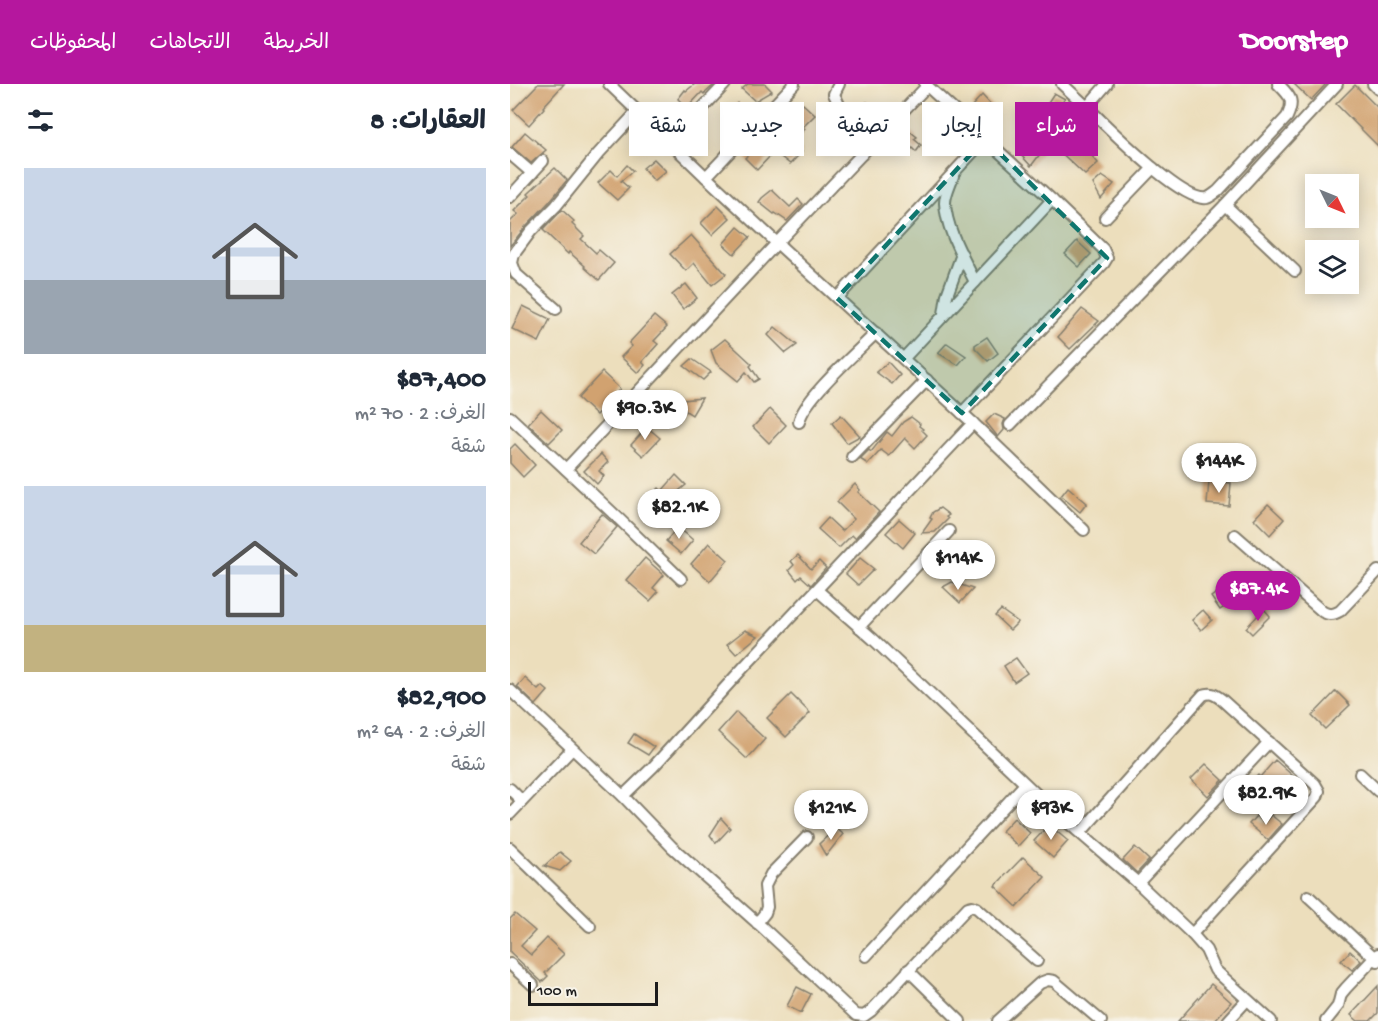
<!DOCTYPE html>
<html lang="ar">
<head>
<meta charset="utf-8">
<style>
  :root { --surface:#fff; --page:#f2f2f3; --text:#1f2937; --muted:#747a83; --accent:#b5179e }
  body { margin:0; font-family:"Gochi Hand","Playpen Sans Arabic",sans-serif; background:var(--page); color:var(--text); direction:rtl; height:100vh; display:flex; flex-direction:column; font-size:22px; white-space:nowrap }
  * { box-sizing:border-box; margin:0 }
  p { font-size:20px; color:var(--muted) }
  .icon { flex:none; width:33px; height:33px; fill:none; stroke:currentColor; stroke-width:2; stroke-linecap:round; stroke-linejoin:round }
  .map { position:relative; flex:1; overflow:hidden; direction:ltr }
  .panel { display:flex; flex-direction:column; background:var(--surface); width:510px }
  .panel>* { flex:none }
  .hud { position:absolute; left:18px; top:18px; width:570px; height:54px; direction:rtl; display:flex; gap:12px }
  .needle { width:39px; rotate:133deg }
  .fabs { position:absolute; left:795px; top:90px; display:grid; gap:12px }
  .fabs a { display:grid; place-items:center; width:54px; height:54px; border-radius:0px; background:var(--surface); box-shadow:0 3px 15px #0003; font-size:30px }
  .scale { position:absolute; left:18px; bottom:15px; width:130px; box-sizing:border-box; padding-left:6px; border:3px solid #1c1c1c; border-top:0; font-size:16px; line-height:21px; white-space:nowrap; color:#1c1c1c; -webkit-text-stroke:4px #f7f3e8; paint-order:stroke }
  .price { position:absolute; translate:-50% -51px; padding:0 14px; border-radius:21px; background:#fff; color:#222; font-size:20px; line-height:39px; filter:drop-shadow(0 2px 3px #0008) }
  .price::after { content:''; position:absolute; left:50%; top:36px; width:18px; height:14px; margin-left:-9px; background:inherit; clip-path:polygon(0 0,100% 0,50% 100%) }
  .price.selected { background:var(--accent); color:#fff }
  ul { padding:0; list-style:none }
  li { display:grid; align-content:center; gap:12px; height:318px; padding:0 24px }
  li span { display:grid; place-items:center; height:186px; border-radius:0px; color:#555 }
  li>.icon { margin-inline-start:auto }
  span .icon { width:108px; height:108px; fill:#fffc; stroke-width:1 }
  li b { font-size:26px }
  h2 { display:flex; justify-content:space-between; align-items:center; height:72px; padding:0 24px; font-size:26px }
  .pill { padding:0 21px; border-radius:0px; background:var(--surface); box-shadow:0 3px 15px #0003; font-size:21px; line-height:54px }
  .pill.selected { background:var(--accent); color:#fff }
  header { display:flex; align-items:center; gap:36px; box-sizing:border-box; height:84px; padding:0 30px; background:var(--accent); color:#fff }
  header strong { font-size:28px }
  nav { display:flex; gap:33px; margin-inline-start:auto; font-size:21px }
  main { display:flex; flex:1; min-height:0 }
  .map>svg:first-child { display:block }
  .building { fill:#d1a26f }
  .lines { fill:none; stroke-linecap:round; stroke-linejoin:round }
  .minor-casing { stroke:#847d6c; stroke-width:14 }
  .minor { stroke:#fff; stroke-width:10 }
  .marked { fill:#0f766e; fill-opacity:0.2; stroke:#0f766e; stroke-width:4.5; stroke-dasharray:12 8; stroke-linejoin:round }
</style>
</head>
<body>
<header>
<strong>Doorstep</strong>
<nav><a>الخريطة</a><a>الاتجاهات</a><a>المحفوظات</a></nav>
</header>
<main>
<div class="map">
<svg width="868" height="937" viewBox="0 0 868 937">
  <rect width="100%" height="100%" fill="#f7f3e8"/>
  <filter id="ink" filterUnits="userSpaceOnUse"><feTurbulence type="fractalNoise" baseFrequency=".0167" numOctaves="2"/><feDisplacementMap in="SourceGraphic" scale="12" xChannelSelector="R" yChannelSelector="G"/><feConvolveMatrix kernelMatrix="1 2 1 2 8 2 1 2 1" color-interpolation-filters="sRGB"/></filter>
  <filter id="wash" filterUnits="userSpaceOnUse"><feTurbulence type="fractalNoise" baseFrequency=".008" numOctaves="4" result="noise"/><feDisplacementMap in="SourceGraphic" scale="24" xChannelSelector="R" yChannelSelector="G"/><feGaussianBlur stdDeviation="1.35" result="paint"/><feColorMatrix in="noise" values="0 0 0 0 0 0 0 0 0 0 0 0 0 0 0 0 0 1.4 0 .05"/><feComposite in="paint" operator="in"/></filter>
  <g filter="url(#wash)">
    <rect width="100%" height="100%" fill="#ecdebc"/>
    <g id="blocks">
      <g class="building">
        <polygon points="28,0 54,0 33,23 34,24 19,41 3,26"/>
        <polygon points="185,0 205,0 194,10 192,8 177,24 168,15 175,6 176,7"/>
        <polygon points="238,0 255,0 262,7 245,17 232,5"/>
        <polygon points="784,0 816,0 801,16"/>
        <polygon points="845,1 868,24 868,62 826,20"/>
        <polygon points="544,9 555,15 542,30 535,23"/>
        <polygon points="472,11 483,23 473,34 462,22"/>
        <polygon points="357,18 373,29 357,41 342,31"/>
        <polygon points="227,19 241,34 234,40 219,26"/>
        <polygon points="293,20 305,31 293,43 295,45 287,53 273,40"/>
        <polygon points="396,44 407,53 404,55 411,61 406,68 400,62 396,66 385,57"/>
        <polygon points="15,48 36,66 21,79 2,63"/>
        <polygon points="561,48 588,79 575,91 545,63"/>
        <polygon points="521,56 537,61 521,82 510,70"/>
        <polygon points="250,58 262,70 247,86 235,74"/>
        <polygon points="286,60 292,68 280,80 271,73"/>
        <polygon points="144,75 156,87 144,97 133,84"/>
        <polygon points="117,81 123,87 111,97 119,104 107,116 88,99 101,86 107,92"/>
        <polygon points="45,84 57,96 40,117 16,142 0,162 0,138 8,130 4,127 20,111 18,109"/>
        <polygon points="592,92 604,100 591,115 583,100"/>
        <polygon points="262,106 280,123 288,115 293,120 277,137 265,129 264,130 249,118 252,114"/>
        <polygon points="208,122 220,134 202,151 191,139"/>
        <polygon points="52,126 64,137 62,140 74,152 71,155 86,169 89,166 104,179 89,196 74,183 75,182 59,168 58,170 33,146"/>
        <polygon points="228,143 240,153 224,170 213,160"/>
        <polygon points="181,151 216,190 202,201 184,179 176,187 160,170"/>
        <polygon points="567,157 581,170 569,183 555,170"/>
        <polygon points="176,200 187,214 173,225 162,211"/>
        <polygon points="13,222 40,235 29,258 2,245"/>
        <polygon points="572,225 589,237 560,265 548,253"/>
        <polygon points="144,232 157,243 144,257 148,260 132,278 135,281 128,289 111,273 122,262 119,259"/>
        <polygon points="265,243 287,261 276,269 258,251"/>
        <polygon points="477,253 488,269 478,277 465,264 465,261"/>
        <polygon points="215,255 242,280 240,282 249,295 244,298 236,288 228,297 206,279 201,266"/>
        <polygon points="437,259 456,272 448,281 428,269"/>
        <polygon points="182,275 201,288 193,296 174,282"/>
        <polygon points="378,278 390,291 382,300 366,288"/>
        <polygon points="92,288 110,305 86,331 68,314"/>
        <polygon points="136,310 147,321 138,331 127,320"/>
        <polygon points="192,314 182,331 171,324 173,316"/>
        <polygon points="260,325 276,341 259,359 243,343"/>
        <polygon points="31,326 52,346 39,359 18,340"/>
        <polygon points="484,330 495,335 493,340 494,346 488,353 476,338"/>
        <polygon points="331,331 350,352 337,359 322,339"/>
        <polygon points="401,333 410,340 409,342 413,345 412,346 417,351 405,364 395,354 379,372 371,366 358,380 350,375 359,366 361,368 377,348 382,352 393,338"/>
        <polygon points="137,343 150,354 133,372 121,361"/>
        <polygon points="5,360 25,381 13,393 0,379 0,365"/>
        <polygon points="91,370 98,378 89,387 94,392 87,400 74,387"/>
        <polygon points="166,391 176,401 160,414 170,424 159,435 138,415 149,404 152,407"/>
        <polygon points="699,397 721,399 719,422 697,420"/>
        <polygon points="345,400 350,406 348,408 369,428 345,454 342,451 329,464 308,445 318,434 332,447 344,435 327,418"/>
        <polygon points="558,403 577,419 570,428 551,412"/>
        <polygon points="758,420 774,435 760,451 744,435"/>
        <polygon points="430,424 439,431 436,433 438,435 425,448 412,449 422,435 420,434 423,428"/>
        <polygon points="92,430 107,443 84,470 69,458"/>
        <polygon points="389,435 405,449 393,464 376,449"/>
        <polygon points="168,443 183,456 171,470 156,457"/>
        <polygon points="199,459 218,476 200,497 181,480"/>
        <polygon points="288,471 301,485 309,477 316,484 301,501 291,492 287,496 279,486 284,481 281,477"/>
        <polygon points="135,474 154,491 143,504 148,508 140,517 116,496"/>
        <polygon points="350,474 364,485 348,501 336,490"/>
        <polygon points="442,498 463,505 450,519 433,503"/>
        <polygon points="715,503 724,516 710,526 701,513"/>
        <polygon points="754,525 760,532 742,550 736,544"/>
        <polygon points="491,526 508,538 500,546 485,532"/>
        <polygon points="693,526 702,536 691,546 682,536"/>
        <polygon points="235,546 248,552 226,570 217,560"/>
        <polygon points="506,574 517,589 504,598 494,582"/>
        <polygon points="15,594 28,606 32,602 38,607 26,621 7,603"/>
        <polygon points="826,607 840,621 815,645 802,632"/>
        <polygon points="281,610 300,629 276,653 257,634"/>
        <polygon points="226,628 255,655 237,675 208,648"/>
        <polygon points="124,650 144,663 138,671 118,659"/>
        <polygon points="765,676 783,692 772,704 769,702 752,720 735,705 748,691 750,693"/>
        <polygon points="696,680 713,696 698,712 681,695"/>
        <polygon points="761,731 772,740 758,756 739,740 746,732 754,739"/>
        <polygon points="211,734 220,744 206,759 200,751"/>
        <polygon points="504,734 520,749 508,762 492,747"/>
        <polygon points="539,741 558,757 543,774 524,757"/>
        <polygon points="326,744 333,750 316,772 309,760"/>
        <polygon points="625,763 639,776 627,789 613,776"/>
        <polygon points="50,768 61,777 50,787 34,782"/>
        <polygon points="513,773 535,793 507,823 485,802"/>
        <polygon points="5,830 25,847 11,862 21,871 37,854 54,870 35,889 38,892 32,898 0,868 0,835"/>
        <polygon points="840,867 851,877 842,886 831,877"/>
        <polygon points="701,900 721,918 704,937 668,937"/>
        <polygon points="868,902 868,929 860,937 848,937 841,931"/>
        <polygon points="287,903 301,910 291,929 277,922"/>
      </g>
    </g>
  </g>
  <g filter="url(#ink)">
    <use href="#blocks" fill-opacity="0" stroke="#847d6c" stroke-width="1.5"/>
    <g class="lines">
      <g class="minor-casing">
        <g id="minor">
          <polyline points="329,0 324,10 352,70"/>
          <polyline points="415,0 542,116 593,165 597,174 594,179 452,329"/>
          <polyline points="552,0 577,23"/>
          <path d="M597,0l-20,23c20,19 95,96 120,91 4,-1 8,-5 11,-7l69,-74c8,-17 3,-21 -9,-33"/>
          <polyline points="863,0 868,5"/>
          <polyline points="417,2 267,159 463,339 574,446"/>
          <polyline points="160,59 215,0"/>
          <polyline points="0,70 22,89"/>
          <path d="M443,92c-3,9 -8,18 -8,27 1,26 19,56 30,79"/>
          <polyline points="196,93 284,0"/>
          <polyline points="0,113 33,77"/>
          <polyline points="715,121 785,187"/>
          <polyline points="595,134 643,84"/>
          <polyline points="327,214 475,55"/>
          <polyline points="46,225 6,190 2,179 4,170 21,147 46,122 88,70 127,28"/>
          <polyline points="434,230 437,211 452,170"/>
          <polyline points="394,274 542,116"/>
          <polyline points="0,333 107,433 171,495"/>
          <path d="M289,338c4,-23 59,-71 77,-89"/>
          <polyline points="500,341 715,121 827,0"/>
          <polyline points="342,373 417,296"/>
          <polyline points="56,385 267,159 196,93 99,0"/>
          <path d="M725,451l88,77c6,3 10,3 17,-1l38,-40"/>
          <polyline points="307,506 363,555 542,725 628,799 682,850 696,866 705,886 761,937"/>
          <polyline points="349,543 439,447"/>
          <polyline points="0,606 113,712 162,763 253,844 346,931 354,932 361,927 458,823 462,822 467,824 527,877"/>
          <polyline points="850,690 868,707"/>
          <polyline points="0,705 12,717"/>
          <polyline points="113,712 143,683 233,584 463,339"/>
          <polyline points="0,730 62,665"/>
          <path d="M571,748l122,-137c8,-3 11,-1 18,4l94,85 4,7 -2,6 -125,137"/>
          <polyline points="0,764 80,842"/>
          <polyline points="628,799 759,658"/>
          <polyline points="798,812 868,877"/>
          <polyline points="247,839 255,829 257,823 255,802 261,790 297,753"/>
          <polyline points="356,872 515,700"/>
          <polyline points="0,880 23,901"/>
          <polyline points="398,886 450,937"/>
          <polyline points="488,937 530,899 538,896 544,897 591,937"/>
          <polyline points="718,937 737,916"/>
          <polyline points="816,937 828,922 831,910 836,904 868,870"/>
        </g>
      </g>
      <use href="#minor" class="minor"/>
    </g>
  </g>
  <path class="marked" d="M475,55l122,119 -145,155 -125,-115z"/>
</svg>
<div class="fabs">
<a><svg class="needle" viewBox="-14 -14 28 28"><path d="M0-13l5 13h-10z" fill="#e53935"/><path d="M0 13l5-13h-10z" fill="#747a83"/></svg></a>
<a><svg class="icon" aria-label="layers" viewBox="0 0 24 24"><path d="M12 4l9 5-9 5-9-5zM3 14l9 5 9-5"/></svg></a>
</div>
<div class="scale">100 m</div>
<b class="price" style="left:135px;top:357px">$90.3K</b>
<b class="price" style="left:709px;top:410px">$144K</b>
<b class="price" style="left:169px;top:456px">$82.1K</b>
<b class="price" style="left:448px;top:507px">$114K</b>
<b class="price selected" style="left:748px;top:538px">$87.4K</b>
<b class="price" style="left:756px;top:742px">$82.9K</b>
<b class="price" style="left:321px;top:757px">$121K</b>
<b class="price" style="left:541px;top:757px">$93K</b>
<div class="hud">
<a class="pill selected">شراء</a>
<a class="pill">إيجار</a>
<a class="pill">تصفية</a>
<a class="pill">جديد</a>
<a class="pill">شقة</a>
</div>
</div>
<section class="panel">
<h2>العقارات: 8<svg class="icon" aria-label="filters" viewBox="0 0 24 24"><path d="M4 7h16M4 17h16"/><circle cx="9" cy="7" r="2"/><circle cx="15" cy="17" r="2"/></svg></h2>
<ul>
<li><span style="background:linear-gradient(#c9d6e8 60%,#9aa5b1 0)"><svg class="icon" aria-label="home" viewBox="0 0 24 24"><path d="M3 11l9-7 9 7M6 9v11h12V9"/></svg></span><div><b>$87,400</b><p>الغرف: 2 · 70 m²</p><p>شقة</p></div></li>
<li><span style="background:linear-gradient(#c9d6e8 75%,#c2b280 0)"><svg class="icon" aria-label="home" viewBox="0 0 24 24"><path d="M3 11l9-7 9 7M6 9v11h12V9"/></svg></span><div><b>$82,900</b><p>الغرف: 2 · 64 m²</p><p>شقة</p></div></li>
</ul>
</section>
</main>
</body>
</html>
